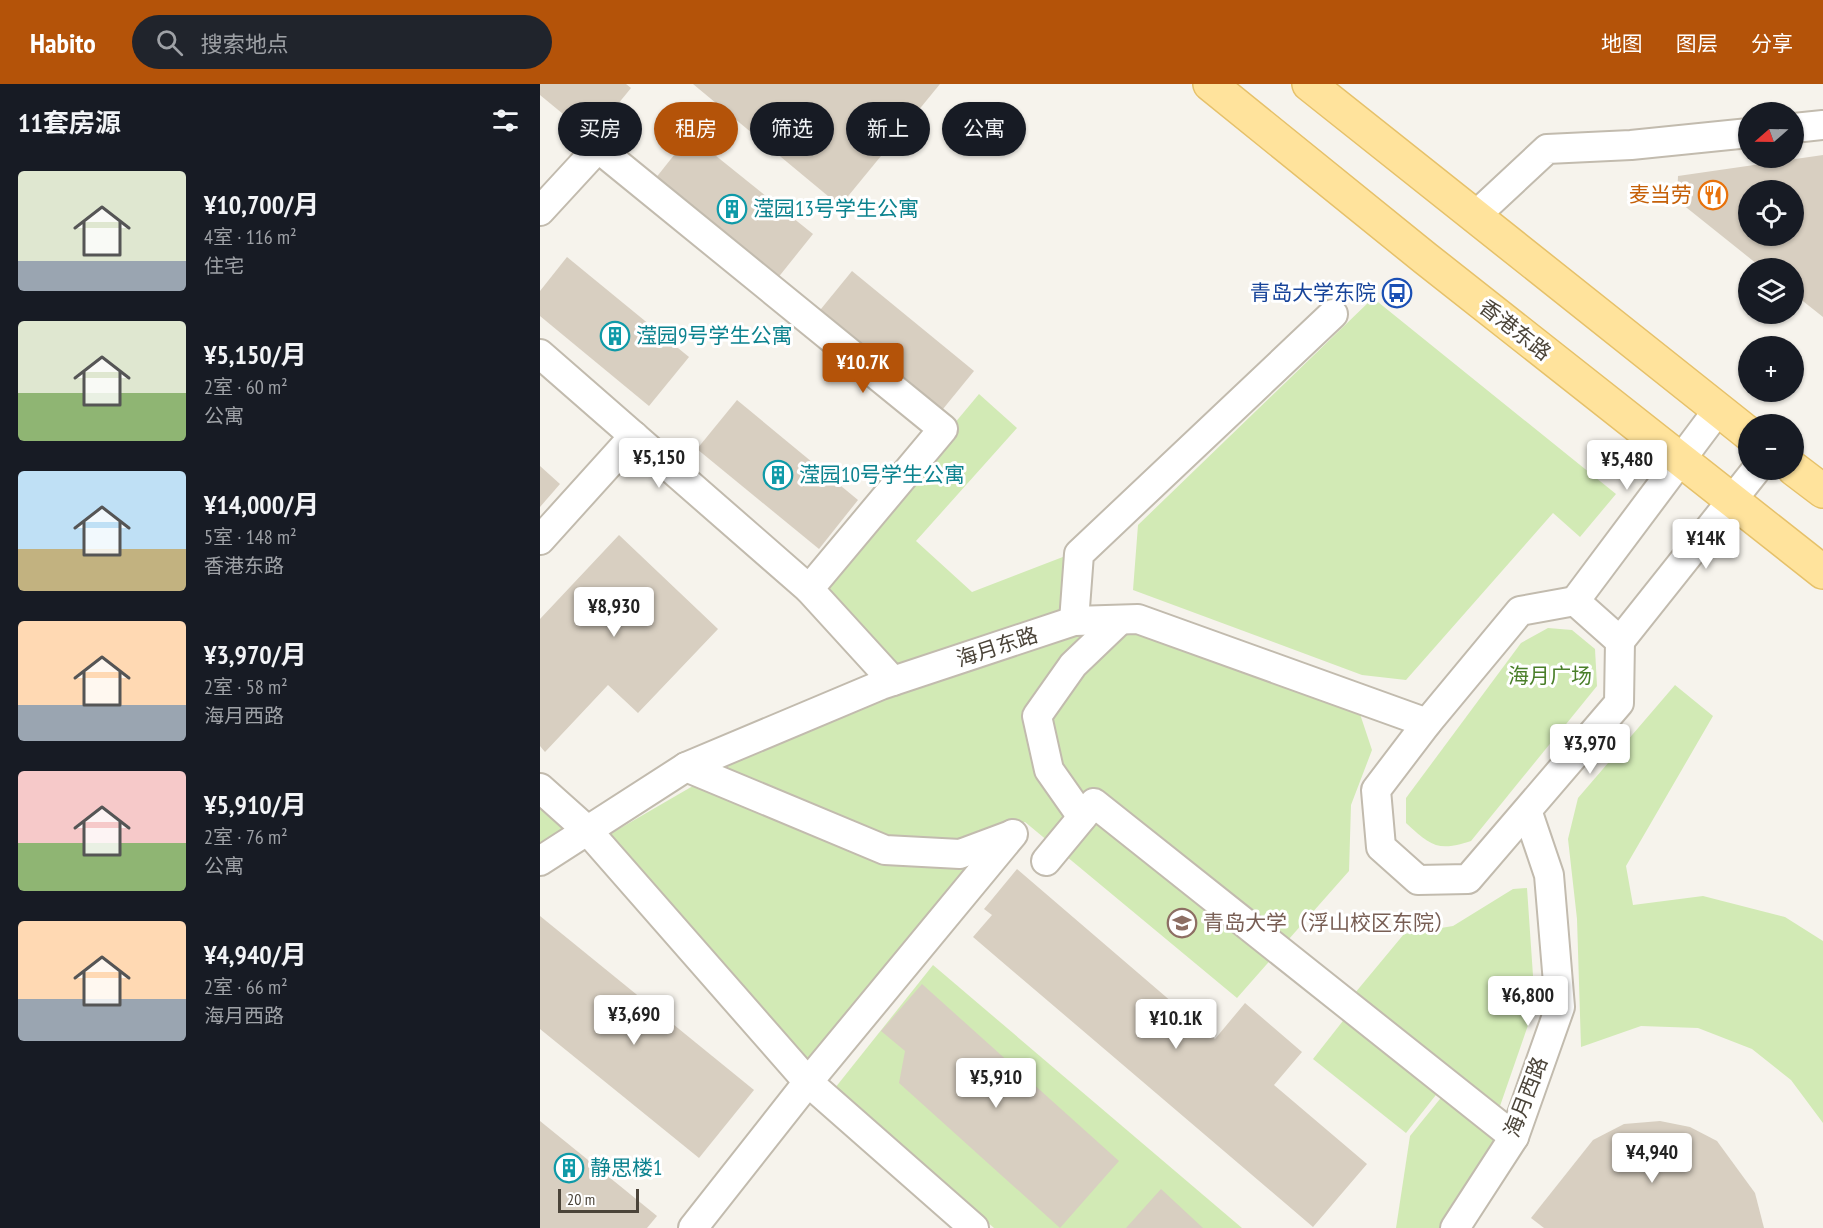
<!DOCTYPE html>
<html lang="zh">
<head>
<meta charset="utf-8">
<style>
  :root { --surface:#171b24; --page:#20242c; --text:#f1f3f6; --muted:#9ea1a6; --accent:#b45309 }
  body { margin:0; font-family:"PT Sans Narrow","Noto Sans SC",sans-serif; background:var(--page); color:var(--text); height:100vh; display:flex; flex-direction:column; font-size:22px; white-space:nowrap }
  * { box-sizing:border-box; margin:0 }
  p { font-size:20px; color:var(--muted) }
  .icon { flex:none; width:33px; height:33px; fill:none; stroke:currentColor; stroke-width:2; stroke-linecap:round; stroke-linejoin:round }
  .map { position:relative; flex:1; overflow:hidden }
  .details { display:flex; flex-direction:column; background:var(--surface); width:540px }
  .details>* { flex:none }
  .guide { position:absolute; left:18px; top:18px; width:570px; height:54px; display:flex; gap:12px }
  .needle { width:39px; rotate:250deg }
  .controls { position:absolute; left:1198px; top:18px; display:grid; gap:12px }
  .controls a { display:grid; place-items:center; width:66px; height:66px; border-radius:50%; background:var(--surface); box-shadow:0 2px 4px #0004; font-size:30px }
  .scale { position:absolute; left:18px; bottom:15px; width:81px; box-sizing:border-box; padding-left:6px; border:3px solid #4b4439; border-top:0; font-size:16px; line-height:21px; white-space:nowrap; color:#4b4439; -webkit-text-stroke:4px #fff; paint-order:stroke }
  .price { position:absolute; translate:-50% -51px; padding:0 14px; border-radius:6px; background:#fff; color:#222; font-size:20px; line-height:39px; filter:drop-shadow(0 2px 3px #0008) }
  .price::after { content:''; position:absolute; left:50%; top:36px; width:18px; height:14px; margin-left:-9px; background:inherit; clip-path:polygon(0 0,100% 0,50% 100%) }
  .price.active { background:var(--accent); color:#fff }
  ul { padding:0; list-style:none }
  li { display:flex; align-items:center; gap:18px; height:150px; padding:0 18px }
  li span { display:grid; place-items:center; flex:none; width:168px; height:120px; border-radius:6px; color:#555 }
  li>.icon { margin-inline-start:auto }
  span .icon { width:72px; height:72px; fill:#fffc; stroke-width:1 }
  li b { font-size:26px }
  h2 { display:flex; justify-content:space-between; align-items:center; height:72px; padding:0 18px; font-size:26px }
  .pill { padding:0 21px; border-radius:27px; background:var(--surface); box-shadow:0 2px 4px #0004; font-size:21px; line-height:54px }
  .pill.active { background:var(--accent); color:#fff }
  header { display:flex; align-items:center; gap:36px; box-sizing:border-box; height:84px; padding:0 30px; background:var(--accent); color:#fff }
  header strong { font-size:28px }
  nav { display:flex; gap:33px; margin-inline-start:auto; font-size:21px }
  .search { width:420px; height:54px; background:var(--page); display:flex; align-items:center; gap:15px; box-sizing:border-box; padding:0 21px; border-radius:33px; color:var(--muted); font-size:22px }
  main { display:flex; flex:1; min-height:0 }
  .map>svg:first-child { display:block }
  .green { fill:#d2eab5 }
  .building { fill:#d8cfc1; fill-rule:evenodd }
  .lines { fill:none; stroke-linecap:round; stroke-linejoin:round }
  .minor-casing { stroke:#c2bbae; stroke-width:32 }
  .primary-casing { stroke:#e6c16a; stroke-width:36 }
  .minor { stroke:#fff; stroke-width:28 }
  .primary { stroke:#ffe39c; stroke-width:33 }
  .labels { text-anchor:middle; stroke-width:6; stroke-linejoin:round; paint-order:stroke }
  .food-label { font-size:21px; fill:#c56008; stroke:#fff; text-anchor:end }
  .culture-label { font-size:21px; fill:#0d838f; stroke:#fff; text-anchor:start }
  .transit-label { font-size:21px; fill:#164399; stroke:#fff; text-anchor:end }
  .street-label { font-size:21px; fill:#4b4439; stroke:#fff }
  .park-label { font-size:21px; fill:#4a7f2a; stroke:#fff }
  .education-label { font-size:21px; fill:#785e54; stroke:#fff; text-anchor:start }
</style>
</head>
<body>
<header>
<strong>Habito</strong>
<div class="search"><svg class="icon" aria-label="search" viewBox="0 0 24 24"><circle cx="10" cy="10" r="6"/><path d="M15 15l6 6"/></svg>搜索地点</div>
<nav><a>地图</a><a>图层</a><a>分享</a></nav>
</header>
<main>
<section class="details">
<h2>11套房源<svg class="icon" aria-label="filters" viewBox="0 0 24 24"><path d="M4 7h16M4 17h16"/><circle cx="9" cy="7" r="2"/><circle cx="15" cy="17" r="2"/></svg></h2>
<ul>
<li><span style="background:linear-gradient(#dfe7d0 75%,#9aa5b1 0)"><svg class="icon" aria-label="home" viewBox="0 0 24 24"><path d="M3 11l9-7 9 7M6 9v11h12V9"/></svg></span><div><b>¥10,700/月</b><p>4室 · 116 m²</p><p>住宅</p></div></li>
<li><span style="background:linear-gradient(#dfe7d0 60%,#8fb573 0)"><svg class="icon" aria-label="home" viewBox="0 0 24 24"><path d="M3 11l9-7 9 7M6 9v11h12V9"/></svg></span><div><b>¥5,150/月</b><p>2室 · 60 m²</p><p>公寓</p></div></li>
<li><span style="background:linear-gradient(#bfe0f5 65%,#c2b280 0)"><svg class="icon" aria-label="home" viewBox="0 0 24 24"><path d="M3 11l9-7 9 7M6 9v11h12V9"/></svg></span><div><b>¥14,000/月</b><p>5室 · 148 m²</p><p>香港东路</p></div></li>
<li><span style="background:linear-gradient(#ffd9b3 70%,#9aa5b1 0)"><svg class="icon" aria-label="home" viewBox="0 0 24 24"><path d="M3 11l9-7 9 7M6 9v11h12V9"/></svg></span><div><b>¥3,970/月</b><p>2室 · 58 m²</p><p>海月西路</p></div></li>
<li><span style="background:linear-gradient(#f6c9c9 60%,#8fb573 0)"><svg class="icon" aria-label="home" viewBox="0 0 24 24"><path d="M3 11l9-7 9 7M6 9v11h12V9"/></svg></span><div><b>¥5,910/月</b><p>2室 · 76 m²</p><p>公寓</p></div></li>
<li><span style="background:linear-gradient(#ffd9b3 65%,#9aa5b1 0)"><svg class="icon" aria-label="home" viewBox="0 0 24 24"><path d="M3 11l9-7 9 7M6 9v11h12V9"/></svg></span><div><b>¥4,940/月</b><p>2室 · 66 m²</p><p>海月西路</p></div></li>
</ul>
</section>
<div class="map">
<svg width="1283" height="1144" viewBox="0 0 1283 1144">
  <rect width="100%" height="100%" fill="#f6f3ec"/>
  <g class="green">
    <polygon points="833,214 1076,410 1040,453 1013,429 866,596 822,591 593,506 598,441"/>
    <polygon points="439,310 477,344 376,457 432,508 528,471 527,529 355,586 278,503"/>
    <path d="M1008,544l24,2 23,19 2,37 -126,155c-33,11 -40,5 -65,-18v-25l115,-155z"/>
    <polygon points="588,547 820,630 832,666 811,721 809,787 697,914 485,738 422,762 349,757 180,683 344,614 536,552"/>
    <polygon points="1135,601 1173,632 1086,782 1093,821 1163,812 1245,833 1283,857 1283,1039 1251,996 1212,965 1158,944 1101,942 1041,963 1037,835 1028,755 1038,714"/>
    <polygon points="158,699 430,781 265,981 65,753"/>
    <polygon points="0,720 30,746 0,766"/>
    <polygon points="987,804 995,921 960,1022 815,909 864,850 913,842 973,805"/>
    <polygon points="393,881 702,1144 454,1144 295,1004"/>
    <polygon points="806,933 899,1007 866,1049 773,975"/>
    <polygon points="904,1010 961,1055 903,1144 856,1144 870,1052"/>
  </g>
  <g class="building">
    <polygon points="0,0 86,0 91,4 51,53 0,11"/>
    <polygon points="153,0 400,0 300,122"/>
    <polygon points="150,51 273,150 233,200 111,100"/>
    <path d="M1283,71v162l-29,-23v-26h-32l-85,-68 1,-24zM1209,106h45v46h-45z"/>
    <polygon points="27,173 149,273 109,322 0,232 0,207"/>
    <polygon points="312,187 434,287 394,336 272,236"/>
    <polygon points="197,316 318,416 279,465 157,365"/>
    <polygon points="0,382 20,400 0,423"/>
    <polygon points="79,451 178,545 98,629 68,601 5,668 0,662 0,535"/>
    <polygon points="477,785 675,955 705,919 762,968 734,1001 827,1080 773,1143 433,853 452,831 444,825"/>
    <polygon points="0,832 214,1006 159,1074 0,945"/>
    <polygon points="382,900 579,1077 520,1144 359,999 365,967 341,947"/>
    <polygon points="0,1037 117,1132 107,1144 0,1144"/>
    <polygon points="1120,1037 1150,1043 1177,1057 1215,1109 1224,1144 1004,1144 991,1134 1053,1056 1084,1040"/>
    <polygon points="621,1105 663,1144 586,1144"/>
  </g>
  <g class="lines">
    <g class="minor-casing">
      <g id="minor">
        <polyline points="1254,44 1283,41"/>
        <polyline points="0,127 58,64 403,345 269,505 353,597"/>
        <polyline points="934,133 1007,65 1091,61 1209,49"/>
        <polyline points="0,270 269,505"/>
        <polyline points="0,456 94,352"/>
        <polygon points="1035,517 1080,557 1079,619 928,795 878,796 841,763 836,706 887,639 980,527"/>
        <polyline points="1035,517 1178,326"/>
        <polyline points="534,537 539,470 793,230"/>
        <polyline points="1080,557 1216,386"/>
        <polyline points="146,683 345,766 420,770 471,751"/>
        <polyline points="0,704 47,746 268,998 434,1144"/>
        <polyline points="542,733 509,686 497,632 533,581 580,536"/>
        <polyline points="0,777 146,683 341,601 534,537 598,535 887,639"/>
        <polyline points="506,777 554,719 974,1053"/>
        <polyline points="153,1144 268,998 473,750"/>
        <polyline points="915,1144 974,1053 1020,923 1009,791 988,729"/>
      </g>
    </g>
    <g class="primary-casing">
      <g id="primary">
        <polyline points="670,0 885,174 1283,488"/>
        <polyline points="769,0 1209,350"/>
        <polyline points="1254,385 1283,407"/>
      </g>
    </g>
    <use href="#minor" class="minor"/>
    <use href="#primary" class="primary"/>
  </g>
  <defs>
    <g id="restaurant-ring" transform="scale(1.5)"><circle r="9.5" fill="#fff" stroke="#e8710a" stroke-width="1.5"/><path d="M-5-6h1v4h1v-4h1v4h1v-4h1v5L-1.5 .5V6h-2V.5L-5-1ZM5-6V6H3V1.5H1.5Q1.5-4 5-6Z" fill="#e8710a"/></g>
    <g id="building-ring" transform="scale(1.5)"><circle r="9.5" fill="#fff" stroke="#0f9aa8" stroke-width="1.5"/><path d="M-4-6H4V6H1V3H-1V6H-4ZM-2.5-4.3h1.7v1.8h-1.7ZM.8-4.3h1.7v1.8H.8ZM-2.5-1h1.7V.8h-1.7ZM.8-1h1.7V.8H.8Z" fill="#0f9aa8"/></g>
    <g id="bus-ring" transform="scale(1.5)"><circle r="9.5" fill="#fff" stroke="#1a4fb4" stroke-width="1.5"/><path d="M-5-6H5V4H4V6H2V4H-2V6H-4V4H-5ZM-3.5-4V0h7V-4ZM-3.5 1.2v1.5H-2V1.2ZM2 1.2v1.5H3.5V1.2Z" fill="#1a4fb4"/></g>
    <g id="university-ring" transform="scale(1.5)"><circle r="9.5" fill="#fff" stroke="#8d6e63" stroke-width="1.5"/><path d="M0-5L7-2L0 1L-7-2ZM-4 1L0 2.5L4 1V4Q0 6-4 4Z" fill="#8d6e63"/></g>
  </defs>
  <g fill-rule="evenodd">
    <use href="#restaurant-ring" x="1173" y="111"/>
    <use href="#building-ring" x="192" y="125"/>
    <use href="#bus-ring" x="857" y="209"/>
    <use href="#building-ring" x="75" y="252"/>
    <use href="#building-ring" x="238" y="391"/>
    <use href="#university-ring" x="642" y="839"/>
    <use href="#building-ring" x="29" y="1084"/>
  </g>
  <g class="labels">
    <g class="food-label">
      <text x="1152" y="118">麦当劳</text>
    </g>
    <g class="culture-label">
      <text x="213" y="132">滢园13号学生公寓</text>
      <text x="96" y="259">滢园9号学生公寓</text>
      <text x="259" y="398">滢园10号学生公寓</text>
      <text x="50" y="1091">静思楼1</text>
    </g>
    <g class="transit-label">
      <text x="836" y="216">青岛大学东院</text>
    </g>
    <g class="street-label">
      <text transform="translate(975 246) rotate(38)" y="7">香港东路</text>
      <text transform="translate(457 563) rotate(-18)" y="7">海月东路</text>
      <text transform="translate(986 1013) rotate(-69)" y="7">海月西路</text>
    </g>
    <g class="park-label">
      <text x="1010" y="599">海月广场</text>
    </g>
    <g class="education-label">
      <text x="663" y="846">青岛大学（浮山校区东院）</text>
    </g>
  </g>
</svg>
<div class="controls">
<a><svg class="needle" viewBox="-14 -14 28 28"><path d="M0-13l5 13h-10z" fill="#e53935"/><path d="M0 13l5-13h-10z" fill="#9ea1a6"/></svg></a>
<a><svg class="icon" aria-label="locate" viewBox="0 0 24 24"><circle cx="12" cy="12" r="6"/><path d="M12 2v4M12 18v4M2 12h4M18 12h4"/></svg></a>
<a><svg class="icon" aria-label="layers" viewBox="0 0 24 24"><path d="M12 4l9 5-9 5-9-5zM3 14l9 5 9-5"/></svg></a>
<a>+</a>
<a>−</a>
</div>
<div class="scale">20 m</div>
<b class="price active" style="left:323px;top:310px">¥10.7K</b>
<b class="price" style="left:119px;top:405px">¥5,150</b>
<b class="price" style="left:1087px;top:407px">¥5,480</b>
<b class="price" style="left:1166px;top:486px">¥14K</b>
<b class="price" style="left:74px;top:554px">¥8,930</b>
<b class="price" style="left:1050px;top:691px">¥3,970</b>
<b class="price" style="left:988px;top:943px">¥6,800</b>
<b class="price" style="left:94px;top:962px">¥3,690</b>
<b class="price" style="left:636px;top:966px">¥10.1K</b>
<b class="price" style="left:456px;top:1025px">¥5,910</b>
<b class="price" style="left:1112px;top:1100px">¥4,940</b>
<div class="guide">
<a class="pill">买房</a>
<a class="pill active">租房</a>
<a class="pill">筛选</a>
<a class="pill">新上</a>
<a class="pill">公寓</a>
</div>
</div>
</main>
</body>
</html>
